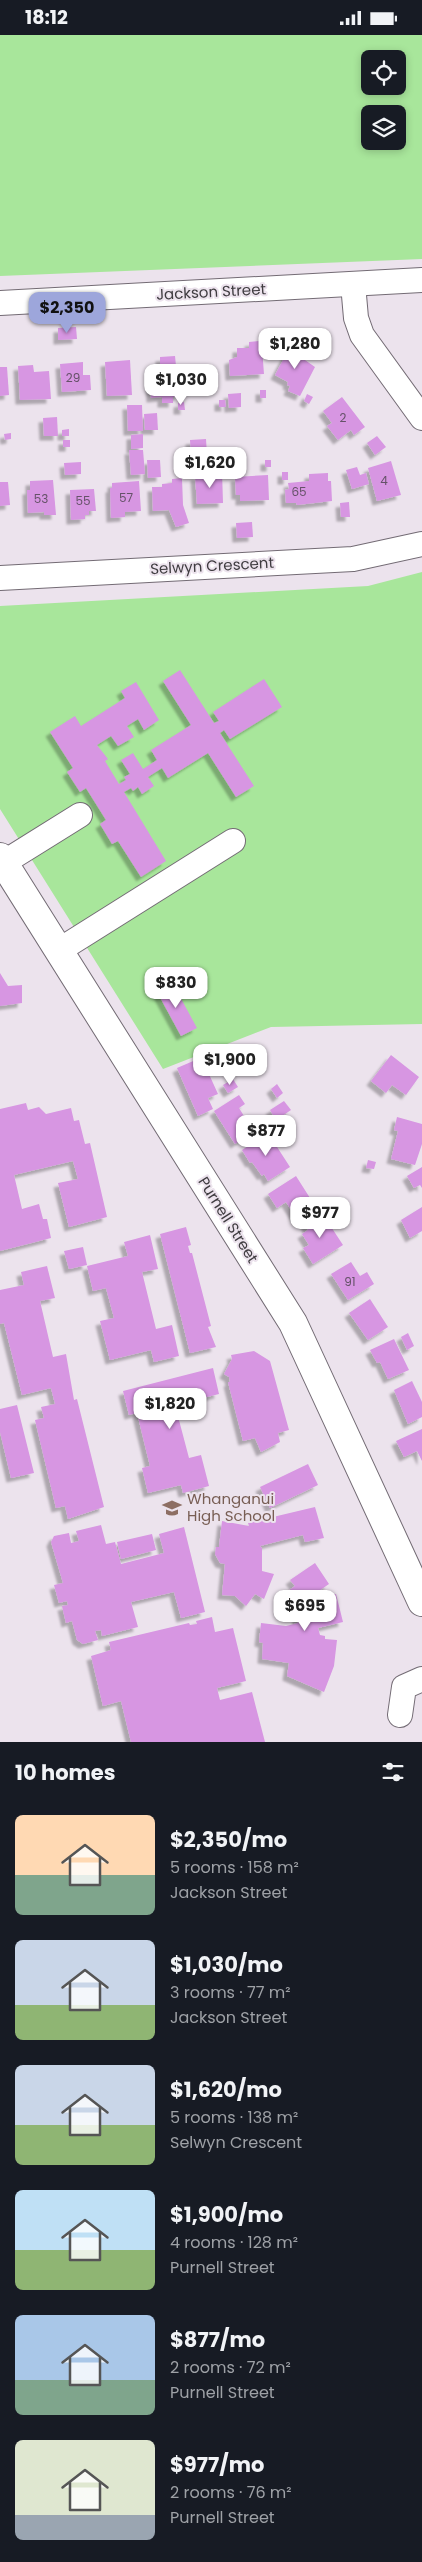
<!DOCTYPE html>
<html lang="en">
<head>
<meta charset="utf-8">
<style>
  :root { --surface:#171b24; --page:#242831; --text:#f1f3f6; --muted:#9ea1a6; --accent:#9da6db }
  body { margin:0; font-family:Poppins,sans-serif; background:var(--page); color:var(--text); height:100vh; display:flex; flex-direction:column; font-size:19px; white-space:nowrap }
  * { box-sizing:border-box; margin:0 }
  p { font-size:16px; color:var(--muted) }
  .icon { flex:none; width:28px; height:28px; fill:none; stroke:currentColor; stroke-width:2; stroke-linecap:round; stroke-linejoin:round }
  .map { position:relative; height:1707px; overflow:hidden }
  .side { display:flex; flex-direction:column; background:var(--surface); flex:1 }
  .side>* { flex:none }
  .controls { position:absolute; left:361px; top:15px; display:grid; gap:10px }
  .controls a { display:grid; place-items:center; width:45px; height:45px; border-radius:8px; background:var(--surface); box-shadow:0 2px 8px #0003; font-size:25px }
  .price { position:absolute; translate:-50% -42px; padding:0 11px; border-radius:10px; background:#fff; color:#222; font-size:16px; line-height:32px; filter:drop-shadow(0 1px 2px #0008) }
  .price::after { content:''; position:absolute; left:50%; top:30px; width:15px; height:11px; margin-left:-8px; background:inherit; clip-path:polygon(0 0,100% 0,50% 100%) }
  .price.on { background:var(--accent); color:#111 }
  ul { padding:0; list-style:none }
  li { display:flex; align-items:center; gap:15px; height:125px; padding:0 15px }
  li span { display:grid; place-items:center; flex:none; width:140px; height:100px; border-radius:8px; color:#555 }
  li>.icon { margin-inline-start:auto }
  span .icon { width:60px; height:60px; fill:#fffc; stroke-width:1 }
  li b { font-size:21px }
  h2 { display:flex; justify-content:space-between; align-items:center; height:60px; padding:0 15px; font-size:21px }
  .status { display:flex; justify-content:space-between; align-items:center; height:35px; padding:0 25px; background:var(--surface); direction:ltr }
  .status svg { height:14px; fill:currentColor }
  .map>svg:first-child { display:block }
  .green { fill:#a8e69b; fill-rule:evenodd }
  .building { fill:#d796e2; filter:url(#shadow) }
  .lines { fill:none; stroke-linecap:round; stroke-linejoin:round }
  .minor-casing { stroke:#736b74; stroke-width:26 }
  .major-casing { stroke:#736b74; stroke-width:30 }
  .minor { stroke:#fff; stroke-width:24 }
  .major { stroke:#fff; stroke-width:28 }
  .labels { text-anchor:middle; stroke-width:4; stroke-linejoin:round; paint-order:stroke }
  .number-label { font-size:12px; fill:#655268 }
  .street-label { font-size:15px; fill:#3f3c40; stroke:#ece3ed }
  .education-label { font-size:15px; fill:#785e54; stroke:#ece3ed; text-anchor:start }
</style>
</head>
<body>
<div class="status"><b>18:12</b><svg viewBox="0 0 49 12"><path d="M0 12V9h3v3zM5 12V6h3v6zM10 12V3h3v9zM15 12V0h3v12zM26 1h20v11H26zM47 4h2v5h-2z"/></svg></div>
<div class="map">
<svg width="422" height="1707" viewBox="0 0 422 1707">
  <defs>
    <filter id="shadow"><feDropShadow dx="-4.5" dy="4.5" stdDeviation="1" flood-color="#0004"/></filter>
  </defs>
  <rect width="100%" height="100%" fill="#ece3ed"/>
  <g class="green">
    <path d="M0,0h422v224l-422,17zM370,24h28v27h-28zM370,79h28v27h-28z"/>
    <polygon points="422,537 422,989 271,992 163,1034 0,774 0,571 368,551"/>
  </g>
  <g class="building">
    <polygon points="76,292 77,304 58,305 58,293"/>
    <polygon points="259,306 260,314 262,313 264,339 230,341 229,325 237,322 237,313 249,313 249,307"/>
    <polygon points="291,310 305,317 302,323 315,332 300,361 288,356 290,351 287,350 288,347 275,340"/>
    <polygon points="175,321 179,361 173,362 173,368 162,368 162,362 151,363 150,345 156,345 156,341 160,341 160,322"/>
    <polygon points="130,325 132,360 107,361 105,327"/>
    <polygon points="83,327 83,340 90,340 91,355 62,357 60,329"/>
    <polygon points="33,330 34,337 49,336 51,364 20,365 18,331"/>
    <polygon points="0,332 7,332 9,360 0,361"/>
    <rect x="260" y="355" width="6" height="8"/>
    <polygon points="241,358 241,372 229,373 228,359"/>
    <polygon points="307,359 313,362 309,369 304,366"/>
    <polygon points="342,362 365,392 354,400 351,395 338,405 327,391 332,388 323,376"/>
    <polygon points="219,365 225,365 226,372 219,372"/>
    <polygon points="184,367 185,375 178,375 178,368"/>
    <polygon points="127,370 142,370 143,396 128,396"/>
    <polygon points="157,378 158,395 145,395 144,379"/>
    <polygon points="57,382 58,401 44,401 43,383"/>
    <polygon points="69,394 69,401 62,401 62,395"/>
    <polygon points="11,398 11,404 5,405 4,399"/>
    <polygon points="143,399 143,413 131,414 131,400"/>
    <polygon points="377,401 386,412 375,420 367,408"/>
    <polygon points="206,404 207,421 191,422 190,405"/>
    <rect x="63" y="405" width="7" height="7"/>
    <polygon points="129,415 143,415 145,439 131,440"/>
    <polygon points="147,425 160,425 161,442 148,443"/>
    <rect x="265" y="425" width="6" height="7"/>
    <polygon points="391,426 401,460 377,466 368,433"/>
    <polygon points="81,427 81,439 65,440 64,428"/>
    <polygon points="357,432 360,440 366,438 369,449 352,454 346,435"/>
    <polygon points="213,436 222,436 223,468 197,469 195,441 214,441"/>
    <rect x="282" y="437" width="6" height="8"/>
    <polygon points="328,438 328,446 331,446 332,466 297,470 296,468 286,468 285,455 289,454 288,448 309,446 309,439"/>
    <polygon points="268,440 269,465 240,466 240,460 236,460 235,442"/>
    <polygon points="182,443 183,470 189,488 176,492 169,475 153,476 152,452 162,452 162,449 172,448 172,444"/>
    <polygon points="53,445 56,480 44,480 44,477 28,478 27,455 30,455 30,446"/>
    <polygon points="139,446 141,476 125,477 125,482 111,483 110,453 112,453 112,448"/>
    <polygon points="0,447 8,447 10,470 0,471"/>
    <polygon points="94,454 96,476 89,476 89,480 85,480 85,484 71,485 70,455"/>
    <polygon points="349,467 350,482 341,482 340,468"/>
    <polygon points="252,487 253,502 237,503 236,488"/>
    <polygon points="180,635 214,688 219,686 213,677 264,644 282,672 230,704 224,695 220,698 254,751 236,762 208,718 168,743 162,733 148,742 154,751 142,759 138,752 133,756 131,753 124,757 166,826 141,842 118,806 112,809 100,789 106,785 86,753 80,757 67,737 73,733 50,697 75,681 81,691 125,663 121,656 136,647 159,685 144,695 138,684 127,691 134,702 118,711 111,701 97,710 108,724 105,726 119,749 126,745 124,742 130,739 121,725 133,718 143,734 157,725 151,715 191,690 163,646"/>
    <polygon points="0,938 8,951 22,950 22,968 0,971"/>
    <polygon points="172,947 197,993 181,1001 156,955"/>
    <polygon points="218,1015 221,1027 206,1031 203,1020"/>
    <polygon points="391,1020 419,1042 406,1060 392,1050 386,1058 371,1046"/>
    <polygon points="198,1024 205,1039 208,1037 218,1059 208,1063 213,1074 198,1081 177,1033"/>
    <polygon points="233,1044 238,1052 228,1058 223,1050"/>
    <polygon points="277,1049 283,1058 277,1063 271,1054"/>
    <polygon points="239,1060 245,1069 239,1073 254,1097 235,1109 214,1076"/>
    <polygon points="284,1066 291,1075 276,1085 270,1075"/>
    <polygon points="26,1068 28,1075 39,1072 46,1079 71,1073 74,1086 79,1085 85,1109 90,1108 107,1182 69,1192 58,1148 78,1144 73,1126 14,1140 22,1174 39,1169 43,1184 47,1184 51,1203 0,1216 0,1074"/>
    <polygon points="291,1082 296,1090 279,1102 277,1099 272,1102 268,1096"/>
    <polygon points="397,1082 422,1089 422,1109 415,1130 391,1124 398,1096 394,1095"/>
    <polygon points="268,1098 290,1132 268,1146 264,1139 262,1141 252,1127 250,1128 242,1115"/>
    <polygon points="368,1125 376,1127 374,1134 366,1133"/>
    <polygon points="422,1132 422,1153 420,1150 414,1153 407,1141"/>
    <polygon points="296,1141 317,1174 298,1186 286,1167 277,1173 268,1159"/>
    <polygon points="422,1172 422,1196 410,1203 401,1185"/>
    <polygon points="322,1178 343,1210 313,1229 303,1213 309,1210 302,1199 308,1195 305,1189"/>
    <polygon points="186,1192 191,1210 188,1211 190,1218 192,1218 211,1291 208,1292 216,1312 190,1318 160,1199"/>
    <polygon points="150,1200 158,1234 142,1237 156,1294 172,1290 179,1321 154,1327 151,1315 110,1325 100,1286 114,1283 106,1253 93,1256 87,1231 128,1221 124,1207"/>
    <polygon points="83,1212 87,1230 69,1234 64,1216"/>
    <polygon points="351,1227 360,1241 367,1237 374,1249 348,1265 331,1239"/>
    <polygon points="47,1231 55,1263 40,1266 53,1322 66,1319 74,1365 77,1364 104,1472 68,1484 65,1471 56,1473 35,1385 44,1383 41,1372 55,1369 51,1353 22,1360 4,1288 0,1289 0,1255 24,1250 21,1237"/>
    <polygon points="370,1264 388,1292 368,1305 349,1278"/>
    <polygon points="408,1298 414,1311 407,1315 401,1302"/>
    <polygon points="394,1304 409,1335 388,1344 380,1327 377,1328 370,1315"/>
    <polygon points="254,1316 270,1326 289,1395 278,1398 280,1407 261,1417 255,1403 243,1406 228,1347 230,1347 229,1342 224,1339 232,1324 231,1320"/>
    <polygon points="213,1333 219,1359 175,1370 189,1423 201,1420 209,1451 183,1458 181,1450 148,1458 142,1433 150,1431 137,1378 129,1380 123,1356"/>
    <polygon points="412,1346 422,1367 422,1382 408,1389 394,1355"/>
    <polygon points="17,1370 34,1438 11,1443 0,1397 0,1374"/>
    <polygon points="422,1394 422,1426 417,1416 404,1422 396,1406"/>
    <polygon points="308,1429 318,1450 270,1473 260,1452"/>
    <polygon points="315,1472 324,1503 305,1507 303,1500 260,1511 262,1513 262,1536 274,1539 264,1564 255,1559 246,1571 235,1561 222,1560 225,1529 220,1528 215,1519 216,1512 219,1512 222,1486 249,1491 248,1488"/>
    <polygon points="101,1490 106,1509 115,1507 121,1529 164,1518 159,1499 184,1492 205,1577 181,1583 174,1557 131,1567 138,1592 102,1601 101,1595 95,1596 98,1605 83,1609 77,1605 72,1586 66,1588 62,1571 68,1570 67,1566 59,1568 54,1550 63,1548 51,1507 54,1501 69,1498 71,1508 79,1506 76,1496"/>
    <polygon points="152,1499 156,1515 121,1524 117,1507"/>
    <polygon points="315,1528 329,1549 310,1562 311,1565 336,1559 343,1587 318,1593 320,1600 325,1601 325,1604 337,1605 334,1631 324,1657 287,1641 289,1628 262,1624 263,1608 259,1607 261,1588 286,1591 298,1588 294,1572 285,1558 295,1551 290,1545"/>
    <polygon points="212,1582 215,1597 233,1593 246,1646 217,1653 220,1665 252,1657 265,1707 131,1707 121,1666 103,1671 91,1621 111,1615 109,1607 189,1588 190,1590 197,1589 196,1586"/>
  </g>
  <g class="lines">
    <g class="minor-casing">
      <g id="minor">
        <polyline points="353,249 356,283 362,300 422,383"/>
        <polyline points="0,268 422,245"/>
        <polyline points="0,543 353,524 422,509"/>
        <polyline points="3,828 80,780"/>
        <polyline points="58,916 233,806"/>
        <polyline points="400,1680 404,1652 422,1644"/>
      </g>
    </g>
    <g class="major-casing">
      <polyline id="major" points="0,822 293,1288 422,1567"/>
    </g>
    <use href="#minor" class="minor"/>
    <use href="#major" class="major"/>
  </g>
  <defs>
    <g id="school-bare" transform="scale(1.5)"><path d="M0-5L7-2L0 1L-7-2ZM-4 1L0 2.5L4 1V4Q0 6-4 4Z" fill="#8d6e63" stroke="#ece3ed" stroke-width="2.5" paint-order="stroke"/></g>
  </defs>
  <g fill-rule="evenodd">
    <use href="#school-bare" x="172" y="1473"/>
  </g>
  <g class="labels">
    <g class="number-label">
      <text x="73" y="347">29</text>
      <text x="343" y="387">2</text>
      <text x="384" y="450">4</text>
      <text x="299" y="461">65</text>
      <text x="126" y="467">57</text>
      <text x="41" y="468">53</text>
      <text x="83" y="470">55</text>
      <text x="350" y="1251">91</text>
    </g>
    <g class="street-label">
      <text transform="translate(211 257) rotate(-3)" y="5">Jackson Street</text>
      <text transform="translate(212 531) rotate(-3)" y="5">Selwyn Crescent</text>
      <text transform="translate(228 1185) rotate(58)" y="5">Purnell Street</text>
    </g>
    <g class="education-label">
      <text x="187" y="1469">Whanganui<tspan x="187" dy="17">High School</tspan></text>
    </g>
  </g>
</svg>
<div class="controls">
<a><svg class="icon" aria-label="locate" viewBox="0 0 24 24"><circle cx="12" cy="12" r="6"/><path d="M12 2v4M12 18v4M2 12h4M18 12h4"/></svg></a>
<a><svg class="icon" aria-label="layers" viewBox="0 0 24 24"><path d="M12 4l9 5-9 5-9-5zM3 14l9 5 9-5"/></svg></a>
</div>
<b class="price on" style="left:67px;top:299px">$2,350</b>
<b class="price" style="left:295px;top:335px">$1,280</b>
<b class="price" style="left:181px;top:371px">$1,030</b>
<b class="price" style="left:210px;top:454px">$1,620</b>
<b class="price" style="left:176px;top:974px">$830</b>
<b class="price" style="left:230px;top:1051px">$1,900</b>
<b class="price" style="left:266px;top:1122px">$877</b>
<b class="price" style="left:320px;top:1204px">$977</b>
<b class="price" style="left:170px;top:1395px">$1,820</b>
<b class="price" style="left:305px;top:1597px">$695</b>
</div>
<section class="side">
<h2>10 homes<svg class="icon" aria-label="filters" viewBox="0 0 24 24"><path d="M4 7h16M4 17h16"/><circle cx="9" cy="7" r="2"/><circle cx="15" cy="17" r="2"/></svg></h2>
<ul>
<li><span style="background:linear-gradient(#ffd9b3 60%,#7fa58c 0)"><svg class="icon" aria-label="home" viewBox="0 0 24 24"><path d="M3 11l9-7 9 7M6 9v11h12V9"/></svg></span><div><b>$2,350/mo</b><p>5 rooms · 158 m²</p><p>Jackson Street</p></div></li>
<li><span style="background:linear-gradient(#c9d6e8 65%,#8fb573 0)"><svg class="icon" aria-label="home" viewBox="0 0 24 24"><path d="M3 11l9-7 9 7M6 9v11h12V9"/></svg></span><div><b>$1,030/mo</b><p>3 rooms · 77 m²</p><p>Jackson Street</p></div></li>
<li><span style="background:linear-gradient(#c9d6e8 60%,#8fb573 0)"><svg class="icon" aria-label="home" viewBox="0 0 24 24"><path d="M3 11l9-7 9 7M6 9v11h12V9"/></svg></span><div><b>$1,620/mo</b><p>5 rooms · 138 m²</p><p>Selwyn Crescent</p></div></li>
<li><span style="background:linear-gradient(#bfe0f5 60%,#8fb573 0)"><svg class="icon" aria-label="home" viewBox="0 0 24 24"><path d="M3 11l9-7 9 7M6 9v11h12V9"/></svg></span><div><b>$1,900/mo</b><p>4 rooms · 128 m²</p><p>Purnell Street</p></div></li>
<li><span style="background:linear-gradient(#a9c7e8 65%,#7fa58c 0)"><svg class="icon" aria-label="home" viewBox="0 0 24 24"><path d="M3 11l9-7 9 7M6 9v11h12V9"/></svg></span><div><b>$877/mo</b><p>2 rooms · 72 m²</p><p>Purnell Street</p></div></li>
<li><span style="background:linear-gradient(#dfe7d0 75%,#9aa5b1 0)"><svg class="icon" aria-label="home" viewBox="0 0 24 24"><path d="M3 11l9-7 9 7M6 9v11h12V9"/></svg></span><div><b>$977/mo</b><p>2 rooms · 76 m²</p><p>Purnell Street</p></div></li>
</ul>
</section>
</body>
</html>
